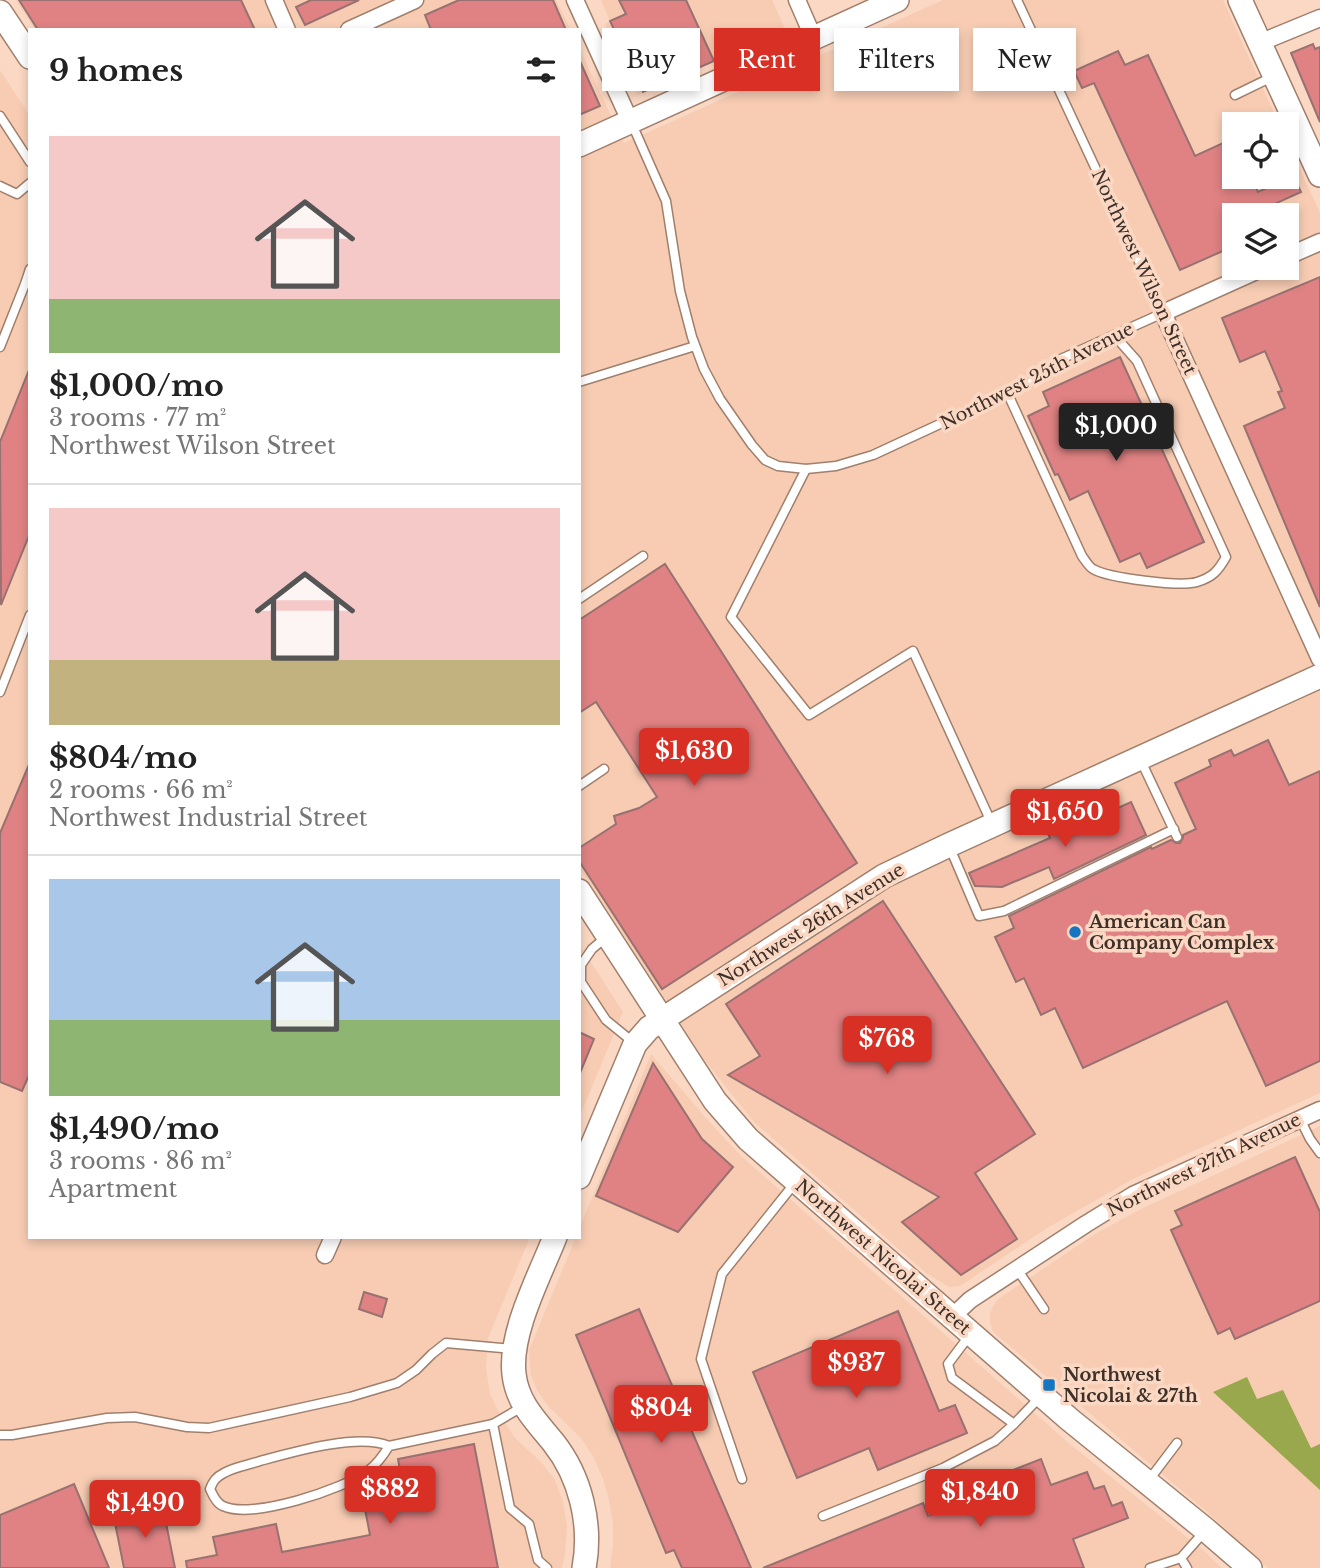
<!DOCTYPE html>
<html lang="en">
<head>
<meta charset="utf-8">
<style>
  :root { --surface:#fff; --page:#f2f2f2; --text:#222; --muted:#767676; --line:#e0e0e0; --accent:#d93025 }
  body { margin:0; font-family:"Libre Baskerville",serif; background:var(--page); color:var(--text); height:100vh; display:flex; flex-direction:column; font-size:26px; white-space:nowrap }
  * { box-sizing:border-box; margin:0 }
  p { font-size:23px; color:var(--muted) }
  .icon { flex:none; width:38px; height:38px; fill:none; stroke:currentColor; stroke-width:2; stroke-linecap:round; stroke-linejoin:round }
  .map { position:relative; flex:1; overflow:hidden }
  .drawer { position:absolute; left:28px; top:28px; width:553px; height:1211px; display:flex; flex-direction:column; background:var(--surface); border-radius:0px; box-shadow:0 4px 10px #0003 }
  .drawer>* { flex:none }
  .banner { position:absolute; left:602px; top:28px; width:612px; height:63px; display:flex; gap:14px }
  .fabs { position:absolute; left:1222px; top:112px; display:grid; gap:14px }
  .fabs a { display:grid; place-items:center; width:77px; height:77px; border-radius:0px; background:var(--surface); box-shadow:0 4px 10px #0003; font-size:35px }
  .price { position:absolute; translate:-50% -60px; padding:0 16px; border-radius:7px; background:var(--accent); color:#fff; font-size:23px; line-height:46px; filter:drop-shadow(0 2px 4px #0008) }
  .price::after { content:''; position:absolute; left:50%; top:42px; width:21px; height:16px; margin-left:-10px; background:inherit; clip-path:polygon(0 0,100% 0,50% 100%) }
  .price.current { background:#222; color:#fff }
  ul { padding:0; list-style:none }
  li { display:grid; align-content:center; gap:14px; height:371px; padding:0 21px }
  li+li { border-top:2px solid var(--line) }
  li span { display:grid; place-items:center; height:217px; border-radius:0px; color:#555 }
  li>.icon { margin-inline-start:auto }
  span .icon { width:126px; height:126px; fill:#fffc; stroke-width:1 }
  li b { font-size:30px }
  h2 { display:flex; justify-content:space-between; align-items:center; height:84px; padding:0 21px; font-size:30px }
  .chip { padding:0 24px; border-radius:0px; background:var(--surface); box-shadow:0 4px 10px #0003; font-size:24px; line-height:63px }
  .chip.current { background:var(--accent); color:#fff }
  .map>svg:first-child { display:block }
  .built { fill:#f7ccb3; fill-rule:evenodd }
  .forest { fill:#99a74d }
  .building { fill:#e08283; stroke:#987171; stroke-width:2 }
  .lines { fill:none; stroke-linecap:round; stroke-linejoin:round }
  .lane-casing { stroke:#a07f6c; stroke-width:11 }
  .street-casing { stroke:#a07f6c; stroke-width:19 }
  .secondary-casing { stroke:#a07f6c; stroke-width:26 }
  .lane { stroke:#fff; stroke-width:8 }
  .street { stroke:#fff; stroke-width:16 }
  .secondary { stroke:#fff; stroke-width:23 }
  .poi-dot { fill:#1575c1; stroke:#fbd8c3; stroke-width:2.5 }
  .labels { text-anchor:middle; stroke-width:7; stroke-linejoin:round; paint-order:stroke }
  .street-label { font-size:18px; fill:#3d3028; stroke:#fbd8c3 }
  .poi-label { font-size:18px; font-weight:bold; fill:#3d3028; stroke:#fbd8c3; text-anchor:start }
</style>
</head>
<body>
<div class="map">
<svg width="1320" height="1568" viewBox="0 0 1320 1568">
  <rect width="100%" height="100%" fill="#fbd8c3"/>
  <g class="built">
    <polygon points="16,0 556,0 571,30 35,30"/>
    <polygon points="601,0 772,0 785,29 637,95 605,24 610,21"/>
    <path d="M943,0h280l56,124h-45v53h52v-38l34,74v880l-187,86 -86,49 -87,58 -11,1 -23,-14 -172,-151 -49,-61 -126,-194v-819l45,95zM1234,215h52v53h-52z"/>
    <polygon points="0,70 30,116 30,1237 530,1237 488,1338 486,1368 490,1394 501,1416 514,1437 541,1462 555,1480 563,1502 567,1526 565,1554 562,1568 0,1568"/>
    <polygon points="579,944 623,1012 579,1118"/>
    <polygon points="651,1054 713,1126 741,1156 1071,1445 1203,1550 1222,1568 610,1568 613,1545 613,1524 609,1500 603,1479 593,1456 581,1438 547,1405 537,1390 531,1376 529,1350 576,1237 579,1237 579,1229"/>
    <polygon points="1320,1126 1320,1568 1268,1568 1206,1511 999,1337 993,1331 990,1323 990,1314 993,1306 998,1299 1095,1234 1143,1208"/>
  </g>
  <polygon class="forest" points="1247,1377 1257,1399 1283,1390 1311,1448 1320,1444 1320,1490 1213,1392"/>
  <g class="building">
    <polygon points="19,0 241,0 255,30 38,30"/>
    <polygon points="311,0 359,0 305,25 296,7"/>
    <polygon points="459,0 553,0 566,30 431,30 425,15"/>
    <polygon points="619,0 686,0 714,61 643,92 610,21 626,14"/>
    <polygon points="1313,44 1315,49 1320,47 1320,122 1291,53"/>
    <polygon points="1118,51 1125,65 1148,55 1195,156 1234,138 1234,177 1251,177 1258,192 1293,176 1301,192 1250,215 1234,215 1234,223 1227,226 1234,241 1234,246 1180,270 1094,83 1082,88 1074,71"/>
    <polygon points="579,59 600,106 579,115"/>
    <polygon points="1320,277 1320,607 1244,426 1285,408 1278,392 1282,391 1265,351 1240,362 1222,318"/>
    <polygon points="1120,357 1204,542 1147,568 1140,553 1120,562 1088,491 1070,500 1058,474 1055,475 1028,416 1049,406 1043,392"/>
    <polygon points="29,370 30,533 1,605 0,442"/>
    <polygon points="665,564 857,863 662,989 579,861 579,848 616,824 614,816 639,808 657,797 596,702 579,713 579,620"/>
    <polygon points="1268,740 1289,785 1320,771 1320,1061 1266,1086 1227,1001 1083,1068 1055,1008 1041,1015 1024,978 1016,982 995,937 1014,928 1009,916 1151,847 1152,849 1171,840 1176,843 1180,843 1183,838 1183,835 1196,829 1175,783 1211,766 1209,760 1231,750 1234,756"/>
    <polygon points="30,762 30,1073 22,1091 0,1082 0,833"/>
    <polygon points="1131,802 1146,835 1054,879 1049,867 1002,887 975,886 969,873 1050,838 1046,829 1060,823 1064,832"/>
    <polygon points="883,901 1035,1134 975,1173 1017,1239 961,1275 902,1222 939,1197 728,1075 760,1056 726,1004"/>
    <polygon points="579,1032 594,1039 580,1073 579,1073"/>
    <polygon points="653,1063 702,1139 733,1167 678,1232 596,1196"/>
    <polygon points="1295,1157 1320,1212 1320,1301 1235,1339 1230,1328 1218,1334 1171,1230 1182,1225 1175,1211"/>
    <polygon points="364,1292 387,1299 382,1317 359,1309"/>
    <polygon points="639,1309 751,1568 682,1568 674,1550 666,1553 576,1335"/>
    <polygon points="898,1311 939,1411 955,1405 967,1433 878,1470 869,1448 797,1478 753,1372"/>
    <polygon points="474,1444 498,1568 187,1568 186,1561 217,1555 213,1537 276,1524 282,1552 370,1535 364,1504 405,1496 398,1459"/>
    <polygon points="1041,1459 1051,1485 1087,1472 1094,1489 1104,1486 1112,1506 1122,1502 1128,1518 1073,1539 1084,1568 763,1568 923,1503 928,1516 965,1502 960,1491"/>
    <polygon points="74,1484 109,1568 0,1568 0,1515"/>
    <polygon points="163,1508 175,1568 124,1568 114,1518"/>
  </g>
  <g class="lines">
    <g class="lane-casing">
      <g id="lane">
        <polyline points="1235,95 1272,77"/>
        <polyline points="0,116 30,162"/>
        <polyline points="632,124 666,201 680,291 692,337 704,369 720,399 752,445 765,460 778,466 806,469 836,466 873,455 1039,378 1061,359 1163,313 1017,0"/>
        <polyline points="0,186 17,194 30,183"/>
        <polyline points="0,347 25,284 30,269"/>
        <polyline points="579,382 695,346"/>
        <path d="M1007,392l75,164c3,4 7,11 11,13 15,9 88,18 104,13 16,-5 21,-11 29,-25l-89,-196 -23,-26"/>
        <polyline points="806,469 731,617 809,715 913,651 992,824"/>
        <polyline points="579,599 643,556"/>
        <polyline points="0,692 30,615"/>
        <polyline points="1141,761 1177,837"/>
        <polyline points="579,786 604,769"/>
        <polyline points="950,848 979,916 1004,911 1174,829"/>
        <polyline points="605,938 592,949 581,965 581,982 606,1020 633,1042"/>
        <polyline points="1300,1119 1310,1139 1320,1153"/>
        <polyline points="1017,1269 1044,1309"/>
        <polyline points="969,1336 948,1364 952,1378 1014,1424 1041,1396"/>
        <polyline points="522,1407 493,1424 510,1508 529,1524 538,1560 547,1568"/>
        <polyline points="0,1435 12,1435 107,1418 135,1417 187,1427 209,1428 350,1397 397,1383 416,1370 432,1354 446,1343 513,1349"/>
        <path d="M389,1446c-31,-13 -96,6 -129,15 -11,4 -26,6 -36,12 -8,4 -11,8 -14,16 3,6 6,14 13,17 28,14 121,-17 145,-35 9,-7 15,-15 21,-25l104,-22"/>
        <polyline points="742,1479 701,1359 722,1274 794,1184"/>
        <polyline points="1149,1480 1177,1443"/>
        <polyline points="823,1516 943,1468 995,1441 1014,1424"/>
        <polyline points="1181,1558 1187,1568"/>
        <polyline points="1150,1568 1181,1558 1204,1532"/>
      </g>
    </g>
    <g class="street-casing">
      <g id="street">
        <polyline points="274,0 287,30"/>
        <polyline points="575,0 630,121"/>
        <polyline points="797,0 814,39"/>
        <polyline points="349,30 415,0"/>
        <polyline points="1259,43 1320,18"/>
        <polyline points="1286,257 1320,242"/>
        <polyline points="1263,268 1163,313 1320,659"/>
        <polyline points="325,1255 333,1237"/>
        <polyline points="952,1317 970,1300 1086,1224 1133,1195 1320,1110"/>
      </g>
    </g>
    <g class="secondary-casing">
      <g id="secondary">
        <polyline points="1240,0 1320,175"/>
        <polyline points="0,12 30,57"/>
        <polyline points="579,145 897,0"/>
        <polyline points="579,891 715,1101 748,1139 1069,1419 1206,1530 1250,1568"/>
        <polyline points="579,1177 635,1044 649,1028 884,876 949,845 1320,676"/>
        <path d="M555,1237c-15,38 -46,96 -41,137 3,29 22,47 39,68 28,35 39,83 31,126"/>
      </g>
    </g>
    <use href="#lane" class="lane"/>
    <use href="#street" class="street"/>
    <use href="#secondary" class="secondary"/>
  </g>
  <g class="poi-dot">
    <circle cx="1075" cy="932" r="7"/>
    <rect x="1042" y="1378" width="14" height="14" rx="3.5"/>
  </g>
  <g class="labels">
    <g class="street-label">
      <text transform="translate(1144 272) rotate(65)" y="6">Northwest Wilson Street</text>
      <text transform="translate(1037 376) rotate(-27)" y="6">Northwest 25th Avenue</text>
      <text transform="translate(811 925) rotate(-32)" y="6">Northwest 26th Avenue</text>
      <text transform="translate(1204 1165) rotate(-26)" y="6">Northwest 27th Avenue</text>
      <text transform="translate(883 1257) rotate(41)" y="6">Northwest Nicolai Street</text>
    </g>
    <g class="poi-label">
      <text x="1089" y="928">American Can<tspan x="1089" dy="21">Company Complex</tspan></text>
      <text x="1063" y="1381">Northwest<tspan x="1063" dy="21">Nicolai &amp; 27th</tspan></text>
    </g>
  </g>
</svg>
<div class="fabs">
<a><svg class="icon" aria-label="locate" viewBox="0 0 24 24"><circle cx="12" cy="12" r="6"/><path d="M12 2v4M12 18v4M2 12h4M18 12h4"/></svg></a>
<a><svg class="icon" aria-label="layers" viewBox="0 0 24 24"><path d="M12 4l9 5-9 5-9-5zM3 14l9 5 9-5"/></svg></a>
</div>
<b class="price current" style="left:1116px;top:463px">$1,000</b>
<b class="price" style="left:694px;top:788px">$1,630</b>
<b class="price" style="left:1065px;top:849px">$1,650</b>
<b class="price" style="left:887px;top:1076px">$768</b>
<b class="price" style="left:856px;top:1400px">$937</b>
<b class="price" style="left:661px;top:1445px">$804</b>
<b class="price" style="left:390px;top:1526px">$882</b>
<b class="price" style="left:980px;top:1529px">$1,840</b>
<b class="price" style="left:145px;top:1540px">$1,490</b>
<div class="banner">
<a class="chip">Buy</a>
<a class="chip current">Rent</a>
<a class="chip">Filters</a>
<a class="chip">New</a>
</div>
<section class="drawer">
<h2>9 homes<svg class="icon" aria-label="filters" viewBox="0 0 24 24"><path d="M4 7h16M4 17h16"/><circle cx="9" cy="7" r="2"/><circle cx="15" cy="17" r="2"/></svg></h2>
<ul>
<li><span style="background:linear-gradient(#f6c9c9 75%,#8fb573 0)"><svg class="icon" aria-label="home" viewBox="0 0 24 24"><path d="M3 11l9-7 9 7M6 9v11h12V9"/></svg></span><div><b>$1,000/mo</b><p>3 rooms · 77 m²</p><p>Northwest Wilson Street</p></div></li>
<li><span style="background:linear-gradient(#f6c9c9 70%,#c2b280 0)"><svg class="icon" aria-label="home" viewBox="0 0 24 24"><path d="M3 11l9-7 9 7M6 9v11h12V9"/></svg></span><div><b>$804/mo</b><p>2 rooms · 66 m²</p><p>Northwest Industrial Street</p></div></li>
<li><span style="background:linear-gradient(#a9c7e8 65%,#8fb573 0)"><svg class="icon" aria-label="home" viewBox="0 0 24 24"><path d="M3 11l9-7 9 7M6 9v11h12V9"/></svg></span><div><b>$1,490/mo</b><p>3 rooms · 86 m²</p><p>Apartment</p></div></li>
</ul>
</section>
</div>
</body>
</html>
